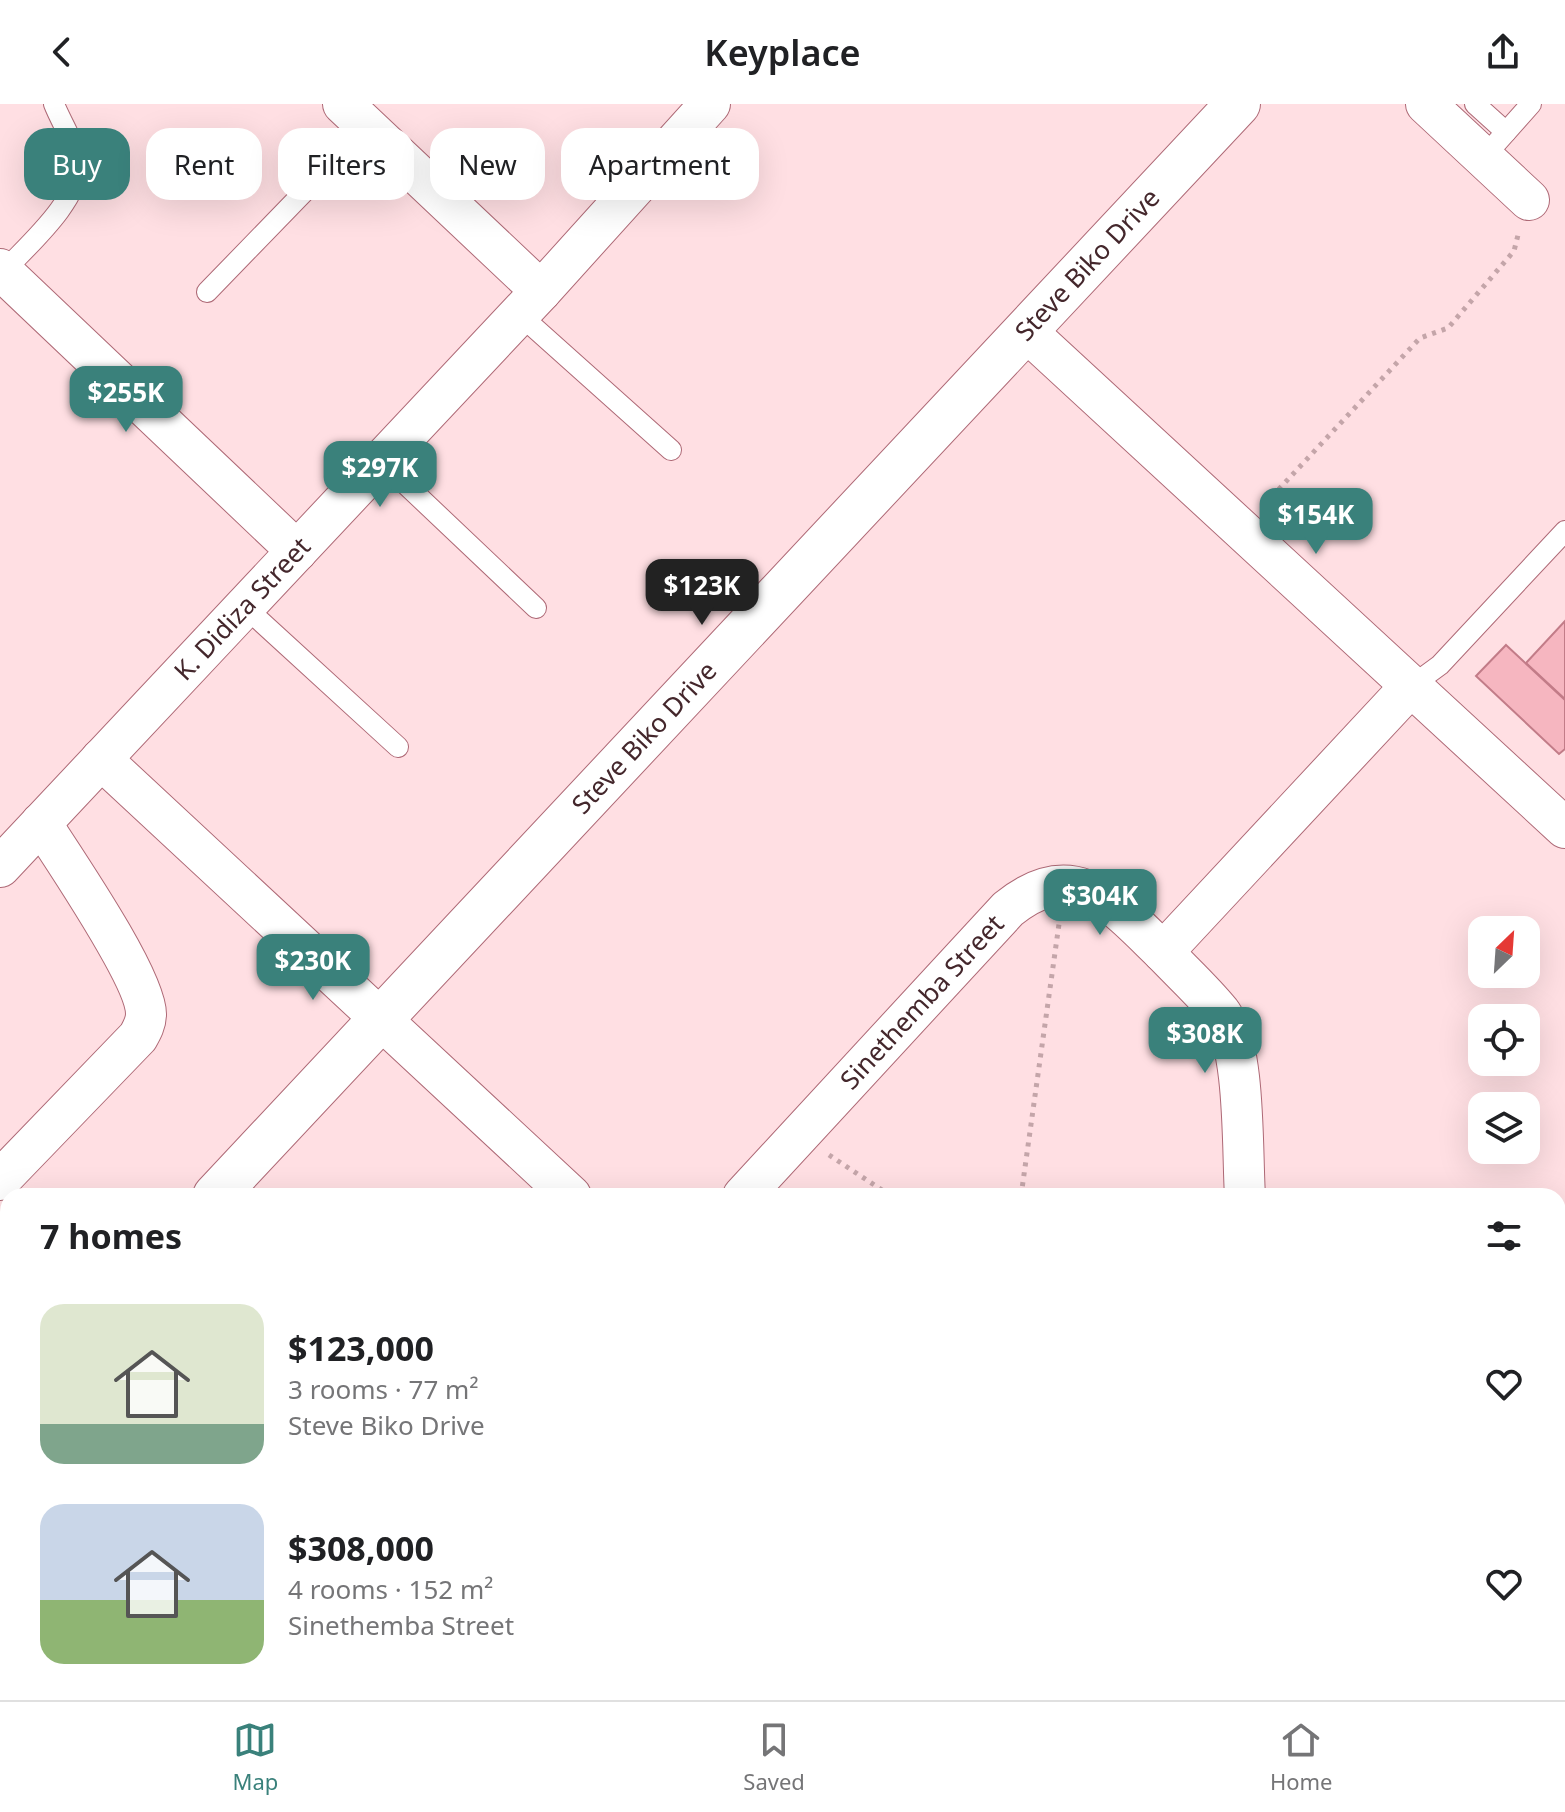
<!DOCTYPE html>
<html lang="en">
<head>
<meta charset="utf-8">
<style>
  :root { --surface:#fff; --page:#f2f2f2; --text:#202124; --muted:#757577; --line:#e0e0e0; --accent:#3a817b }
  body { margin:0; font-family:"Noto Sans",sans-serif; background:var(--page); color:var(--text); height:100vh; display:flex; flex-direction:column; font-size:30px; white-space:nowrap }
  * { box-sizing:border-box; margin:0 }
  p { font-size:26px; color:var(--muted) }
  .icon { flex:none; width:44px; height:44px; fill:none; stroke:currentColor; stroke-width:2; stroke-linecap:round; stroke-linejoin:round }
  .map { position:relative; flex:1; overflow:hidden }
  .details { position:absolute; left:0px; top:1084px; width:1566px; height:512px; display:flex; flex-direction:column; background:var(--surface); border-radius:24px 24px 0 0; box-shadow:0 8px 32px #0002 }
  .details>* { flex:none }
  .top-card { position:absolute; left:24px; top:24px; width:800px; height:72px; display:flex; gap:16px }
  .needle { width:52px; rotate:25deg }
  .buttons { position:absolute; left:1468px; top:812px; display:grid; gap:16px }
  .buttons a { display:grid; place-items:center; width:72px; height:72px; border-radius:16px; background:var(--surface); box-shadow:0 8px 32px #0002; font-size:40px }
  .price { position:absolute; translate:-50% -68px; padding:0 18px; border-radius:16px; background:var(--accent); color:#fff; font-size:26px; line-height:52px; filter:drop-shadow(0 2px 4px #0008) }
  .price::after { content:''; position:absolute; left:50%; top:48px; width:24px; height:18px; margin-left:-12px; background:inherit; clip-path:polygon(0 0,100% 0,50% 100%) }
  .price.active { background:#222; color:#fff }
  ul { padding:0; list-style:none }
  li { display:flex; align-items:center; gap:24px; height:200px; padding:0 40px }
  li span { display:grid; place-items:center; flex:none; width:224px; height:160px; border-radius:24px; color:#555 }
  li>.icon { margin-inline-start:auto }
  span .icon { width:96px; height:96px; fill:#fffc; stroke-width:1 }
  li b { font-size:34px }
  h2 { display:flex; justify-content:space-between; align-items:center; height:96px; padding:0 40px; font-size:34px }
  .chip { padding:0 28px; border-radius:24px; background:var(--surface); box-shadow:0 8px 32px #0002; font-size:28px; line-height:72px }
  .chip.active { background:var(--accent); color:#fff }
  header { display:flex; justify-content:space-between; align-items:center; height:104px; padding:0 40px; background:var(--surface); font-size:36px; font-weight:600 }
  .dock { display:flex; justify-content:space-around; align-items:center; height:112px; border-top:2px solid var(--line); background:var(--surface); font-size:22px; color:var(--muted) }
  .dock a { display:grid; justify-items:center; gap:4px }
  .dock .active { color:var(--accent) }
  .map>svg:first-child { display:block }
  .building { fill:#f6b6c0; stroke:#c27c88; stroke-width:2 }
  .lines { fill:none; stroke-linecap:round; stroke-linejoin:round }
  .lane-casing { stroke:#ae6976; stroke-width:22 }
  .street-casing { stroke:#ae6976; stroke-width:42 }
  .secondary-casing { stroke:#ae6976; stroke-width:46 }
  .path { stroke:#c4a5a9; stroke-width:5; stroke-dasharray:4 6; stroke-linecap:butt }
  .lane { stroke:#fff; stroke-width:20 }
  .street { stroke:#fff; stroke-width:40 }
  .secondary { stroke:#fff; stroke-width:44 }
  .labels { text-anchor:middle; stroke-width:6; stroke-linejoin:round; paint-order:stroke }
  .street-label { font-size:26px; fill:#44272c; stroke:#f5f5f5 }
</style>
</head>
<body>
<header><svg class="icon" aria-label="back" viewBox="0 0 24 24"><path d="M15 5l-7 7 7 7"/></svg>Keyplace<svg class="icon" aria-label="share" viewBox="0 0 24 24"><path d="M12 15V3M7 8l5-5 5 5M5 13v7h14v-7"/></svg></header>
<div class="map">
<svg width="1565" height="1596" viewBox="0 0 1565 1596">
  <rect width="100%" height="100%" fill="#ffdfe3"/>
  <g class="building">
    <polygon points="1565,517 1565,595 1526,559"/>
    <polygon points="1506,541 1565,596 1565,645 1559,650 1476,572"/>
  </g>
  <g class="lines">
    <g class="lane-casing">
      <g id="lane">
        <polyline points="1475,0 1506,28"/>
        <polyline points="1483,54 1531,0"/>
        <path d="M3,168c23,-25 80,-74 75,-111 -3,-18 -17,-39 -24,-57"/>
        <polyline points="207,188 367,23"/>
        <polyline points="519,210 671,346"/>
        <polyline points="381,357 536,504"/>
        <polyline points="245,503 398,643"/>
        <polyline points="1410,583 1440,561 1565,427"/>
      </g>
    </g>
    <g class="street-casing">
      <g id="street">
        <polyline points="343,0 541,187"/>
        <polyline points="1426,0 1529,96"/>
        <polyline points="0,165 297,447"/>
        <polyline points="1025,226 1565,724"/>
        <polyline points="101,655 571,1092"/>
        <path id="s1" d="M0,763l541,-576 169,-187"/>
        <path d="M1163,848c19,20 40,39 57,60 26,34 22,139 25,184"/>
        <path d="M0,1076l138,-143c4,-7 8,-14 8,-23 0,-36 -82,-155 -105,-191"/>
        <path id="s2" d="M743,1092l265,-287c67,-54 106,-4 155,43l247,-265"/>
        <polyline points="1558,1530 1565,1519"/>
        <polyline points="18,1588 30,1596"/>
        <polyline points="654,1588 666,1596"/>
        <polyline points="1541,1588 1553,1596"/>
        <polyline points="1091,1596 1096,1588"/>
      </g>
    </g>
    <g class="secondary-casing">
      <g id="secondary">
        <path id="s3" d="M215,1092l1023,-1092"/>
        <polyline points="0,1323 8,1314"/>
      </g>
    </g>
    <g class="path">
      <polyline points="1265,400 1420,234 1448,224 1514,147 1518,131"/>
      <polyline points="829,1051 891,1092"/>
      <polyline points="1021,1092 1059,820"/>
      <polyline points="0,1129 8,1137"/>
    </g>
    <use href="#lane" class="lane"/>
    <use href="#street" class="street"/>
    <use href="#secondary" class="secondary"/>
  </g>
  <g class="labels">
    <g class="street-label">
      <text dy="9" stroke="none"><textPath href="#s3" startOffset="1276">Steve Biko Drive</textPath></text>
      <text dy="9" stroke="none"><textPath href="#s1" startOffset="354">K. Didiza Street</textPath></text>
      <text dy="9" stroke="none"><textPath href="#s3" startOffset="628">Steve Biko Drive</textPath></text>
      <text dy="9" stroke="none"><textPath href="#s2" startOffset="264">Sinethemba Street</textPath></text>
    </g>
  </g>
</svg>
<div class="buttons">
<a><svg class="needle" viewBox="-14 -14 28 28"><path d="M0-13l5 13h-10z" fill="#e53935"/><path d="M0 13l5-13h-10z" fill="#757577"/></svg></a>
<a><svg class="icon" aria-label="locate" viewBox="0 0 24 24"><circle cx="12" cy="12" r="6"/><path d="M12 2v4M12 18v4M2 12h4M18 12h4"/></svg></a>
<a><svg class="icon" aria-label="layers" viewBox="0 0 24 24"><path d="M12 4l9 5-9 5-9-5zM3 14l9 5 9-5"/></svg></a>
</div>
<b class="price" style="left:126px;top:330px">$255K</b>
<b class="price" style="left:380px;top:405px">$297K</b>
<b class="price" style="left:1316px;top:452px">$154K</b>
<b class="price active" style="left:702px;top:523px">$123K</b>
<b class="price" style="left:1100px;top:833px">$304K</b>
<b class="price" style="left:313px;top:898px">$230K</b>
<b class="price" style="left:1205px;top:971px">$308K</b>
<div class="top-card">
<a class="chip active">Buy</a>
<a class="chip">Rent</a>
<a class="chip">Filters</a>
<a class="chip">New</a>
<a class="chip">Apartment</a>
</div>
<section class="details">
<h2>7 homes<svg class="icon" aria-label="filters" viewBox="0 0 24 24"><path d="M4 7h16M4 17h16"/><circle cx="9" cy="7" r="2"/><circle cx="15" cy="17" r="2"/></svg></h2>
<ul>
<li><span style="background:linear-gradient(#dfe7d0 75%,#7fa58c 0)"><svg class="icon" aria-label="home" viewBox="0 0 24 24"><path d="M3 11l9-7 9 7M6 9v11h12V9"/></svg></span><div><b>$123,000</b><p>3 rooms · 77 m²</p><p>Steve Biko Drive</p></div><svg class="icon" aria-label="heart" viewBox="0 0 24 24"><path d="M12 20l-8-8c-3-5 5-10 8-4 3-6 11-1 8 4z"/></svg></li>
<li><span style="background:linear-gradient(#c9d6e8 60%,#8fb573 0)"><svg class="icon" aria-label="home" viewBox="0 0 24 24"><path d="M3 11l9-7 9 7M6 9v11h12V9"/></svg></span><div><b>$308,000</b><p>4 rooms · 152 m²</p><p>Sinethemba Street</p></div><svg class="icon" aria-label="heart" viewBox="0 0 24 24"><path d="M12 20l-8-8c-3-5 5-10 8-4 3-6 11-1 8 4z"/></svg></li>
</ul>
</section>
</div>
<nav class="dock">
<a class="active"><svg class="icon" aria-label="map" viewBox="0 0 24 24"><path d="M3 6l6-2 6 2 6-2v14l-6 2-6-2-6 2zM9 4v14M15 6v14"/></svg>Map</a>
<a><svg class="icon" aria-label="saved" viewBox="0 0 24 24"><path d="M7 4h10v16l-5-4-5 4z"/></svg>Saved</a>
<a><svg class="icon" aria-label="home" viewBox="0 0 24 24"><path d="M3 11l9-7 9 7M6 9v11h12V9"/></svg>Home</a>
</nav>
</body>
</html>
